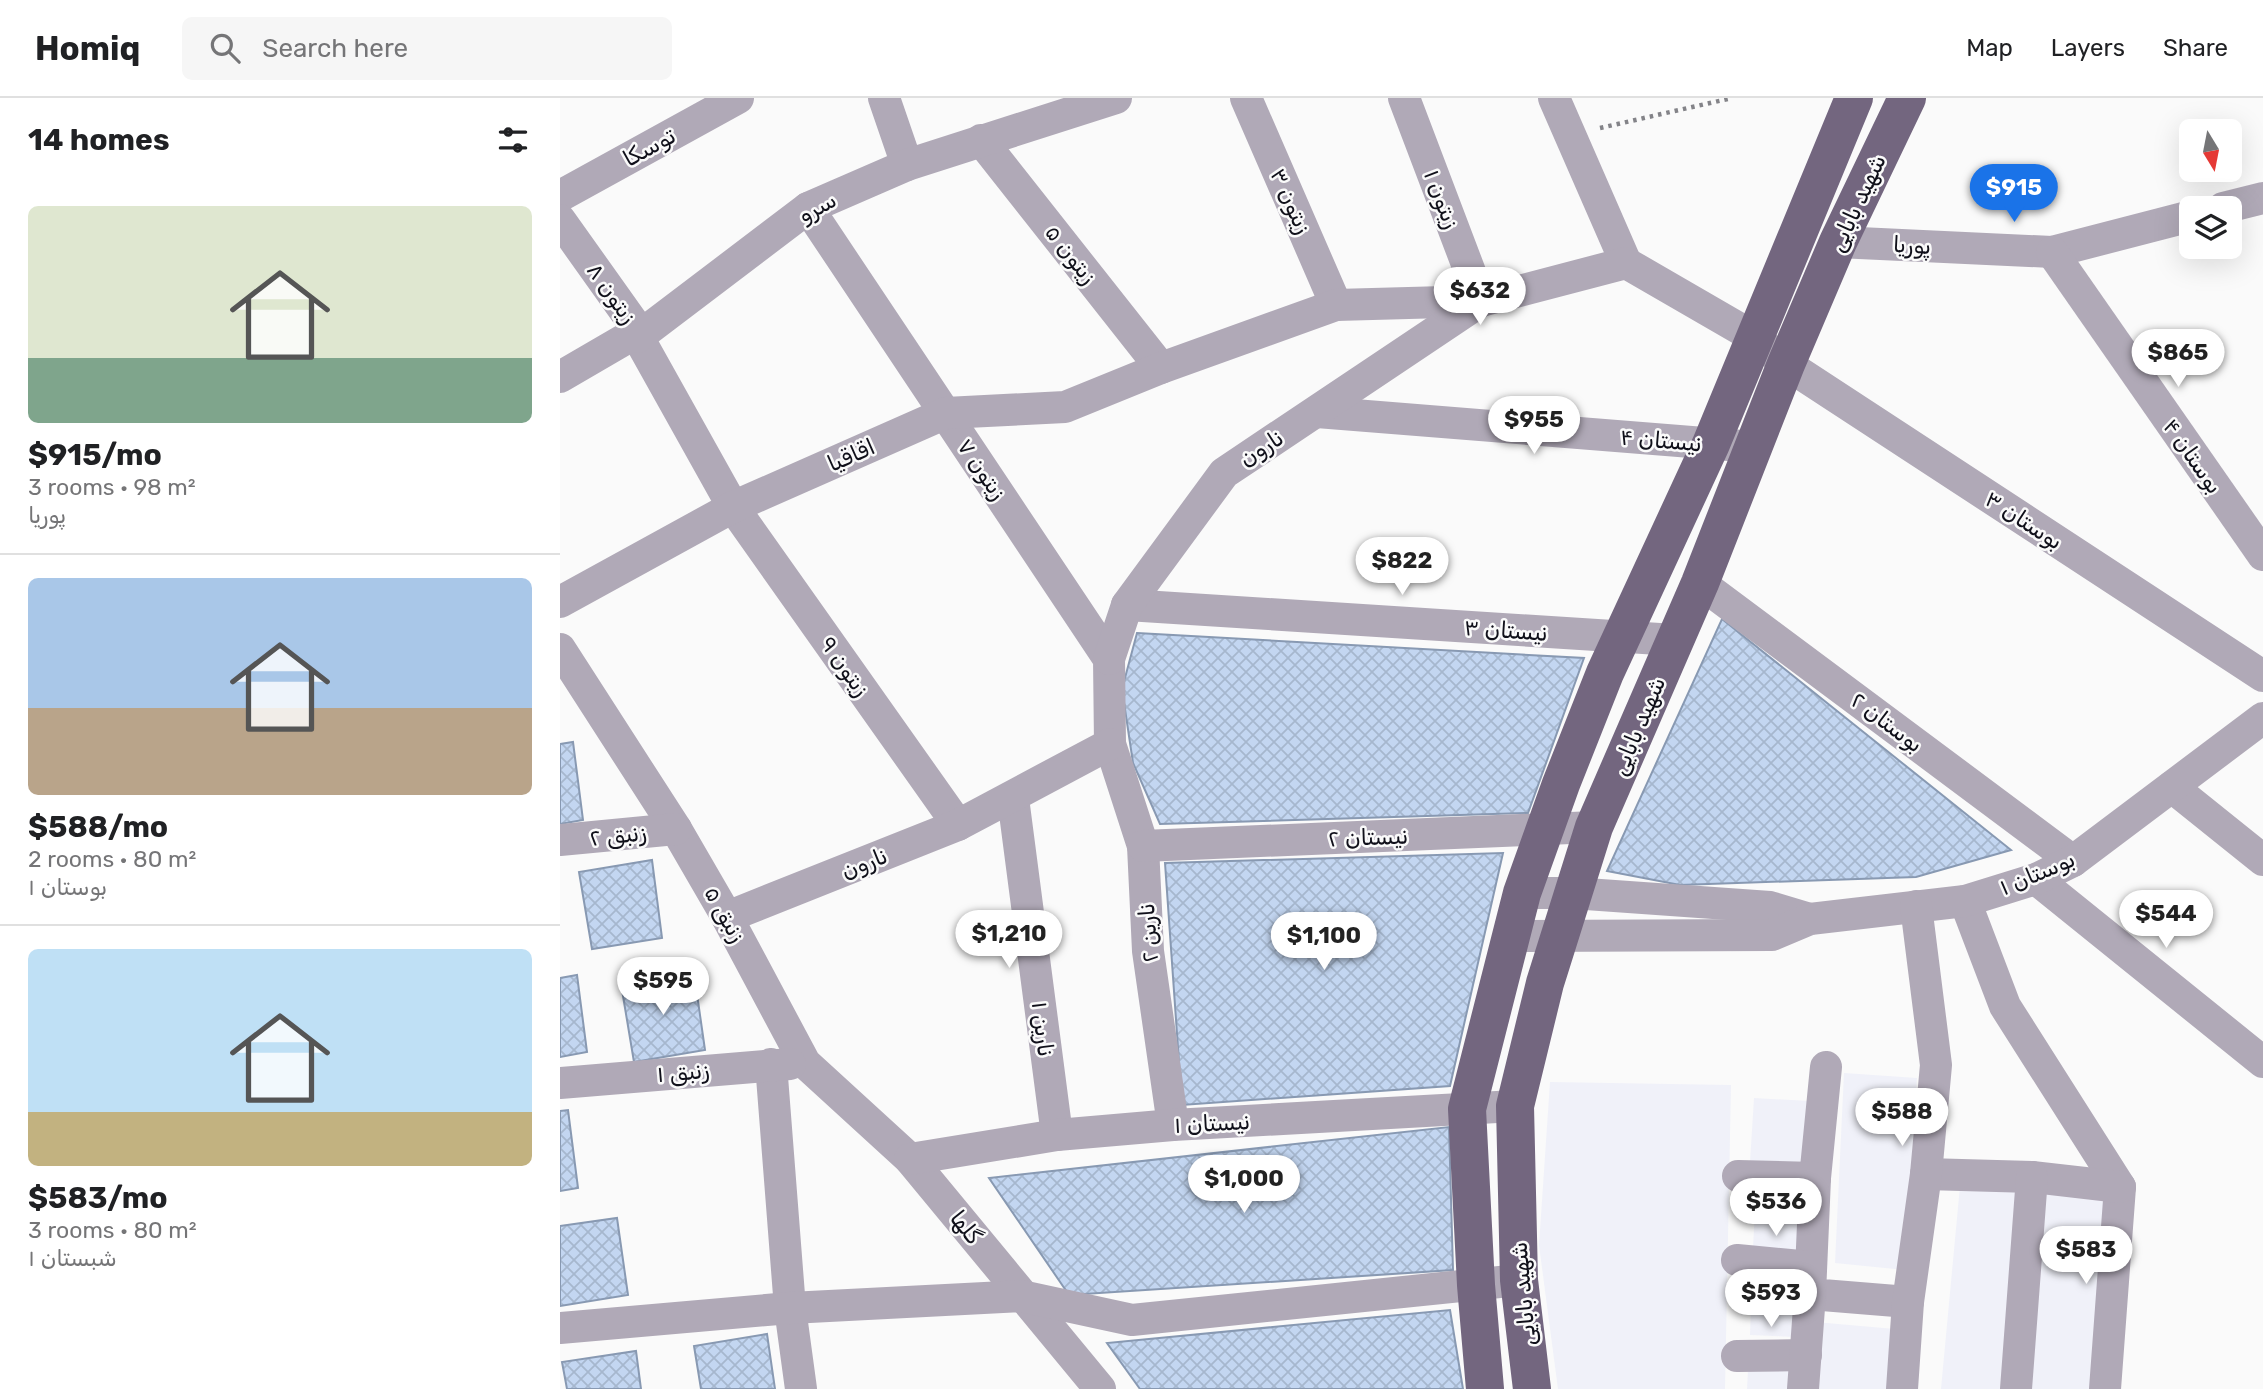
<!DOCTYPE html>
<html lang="en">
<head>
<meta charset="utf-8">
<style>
  :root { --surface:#fff; --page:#f6f6f6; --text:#202124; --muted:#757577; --line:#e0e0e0; --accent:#1a73e8 }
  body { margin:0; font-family:Rubik,"Noto Naskh Arabic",sans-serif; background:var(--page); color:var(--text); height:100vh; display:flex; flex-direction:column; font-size:26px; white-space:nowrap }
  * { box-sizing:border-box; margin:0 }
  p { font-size:23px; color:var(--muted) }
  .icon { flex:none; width:38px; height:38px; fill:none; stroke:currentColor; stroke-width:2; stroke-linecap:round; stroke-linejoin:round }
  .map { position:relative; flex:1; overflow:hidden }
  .side { display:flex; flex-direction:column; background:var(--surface); width:560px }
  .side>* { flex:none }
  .needle { width:46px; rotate:170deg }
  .fabs { position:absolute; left:1619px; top:21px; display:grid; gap:14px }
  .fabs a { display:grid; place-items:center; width:63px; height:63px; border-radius:10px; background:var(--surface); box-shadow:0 7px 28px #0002; font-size:35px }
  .price { position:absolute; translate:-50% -60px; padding:0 16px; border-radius:24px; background:#fff; color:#222; font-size:23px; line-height:46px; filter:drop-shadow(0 2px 4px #0008) }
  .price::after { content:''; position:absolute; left:50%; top:42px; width:21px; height:16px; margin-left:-10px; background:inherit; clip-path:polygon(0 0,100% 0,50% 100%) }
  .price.active { background:var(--accent); color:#fff }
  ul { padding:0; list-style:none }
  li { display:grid; align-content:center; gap:14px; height:371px; padding:0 28px }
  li+li { border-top:2px solid var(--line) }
  li span { display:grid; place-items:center; height:217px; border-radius:10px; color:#555 }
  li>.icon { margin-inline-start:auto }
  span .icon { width:126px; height:126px; fill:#fffc; stroke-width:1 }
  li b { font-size:30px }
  h2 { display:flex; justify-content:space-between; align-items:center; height:84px; padding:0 28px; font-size:30px }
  header { display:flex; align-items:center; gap:42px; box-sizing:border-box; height:98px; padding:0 35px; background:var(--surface); border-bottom:2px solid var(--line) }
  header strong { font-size:33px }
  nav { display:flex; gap:38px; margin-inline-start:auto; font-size:24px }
  .search { width:490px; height:63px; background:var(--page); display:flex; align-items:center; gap:18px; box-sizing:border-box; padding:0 24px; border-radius:10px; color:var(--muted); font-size:26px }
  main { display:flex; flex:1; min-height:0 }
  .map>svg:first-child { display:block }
  .built { fill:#f0f1f9 }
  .building { fill:url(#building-cross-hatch); stroke:#8899b2; stroke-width:2 }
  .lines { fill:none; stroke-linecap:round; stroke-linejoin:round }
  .path { stroke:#838388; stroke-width:4.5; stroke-dasharray:3.5 5; stroke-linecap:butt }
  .minor { stroke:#b0a9b7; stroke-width:32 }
  .major { stroke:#73667f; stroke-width:38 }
  .labels { text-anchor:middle; stroke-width:5; stroke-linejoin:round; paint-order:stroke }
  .street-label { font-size:23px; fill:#10101a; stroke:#fafafa }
</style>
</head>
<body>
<header>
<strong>Homiq</strong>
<div class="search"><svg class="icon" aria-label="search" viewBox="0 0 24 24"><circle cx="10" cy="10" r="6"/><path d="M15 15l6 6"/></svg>Search here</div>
<nav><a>Map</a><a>Layers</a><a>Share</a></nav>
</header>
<main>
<section class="side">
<h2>14 homes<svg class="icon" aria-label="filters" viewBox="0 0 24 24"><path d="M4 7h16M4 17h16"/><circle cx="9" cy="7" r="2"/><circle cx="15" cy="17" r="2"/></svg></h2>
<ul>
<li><span style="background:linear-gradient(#dfe7d0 70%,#7fa58c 0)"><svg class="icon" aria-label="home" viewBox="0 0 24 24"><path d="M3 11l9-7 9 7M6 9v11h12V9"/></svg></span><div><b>$915/mo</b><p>3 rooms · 98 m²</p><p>پوریا</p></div></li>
<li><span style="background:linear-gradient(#a9c7e8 60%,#b9a48a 0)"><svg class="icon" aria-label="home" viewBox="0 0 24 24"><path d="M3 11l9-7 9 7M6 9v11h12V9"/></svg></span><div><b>$588/mo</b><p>2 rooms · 80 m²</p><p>بوستان ۱</p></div></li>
<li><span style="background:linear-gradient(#bfe0f5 75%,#c2b280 0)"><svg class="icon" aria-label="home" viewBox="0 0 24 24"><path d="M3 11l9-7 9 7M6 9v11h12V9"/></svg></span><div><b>$583/mo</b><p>3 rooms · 80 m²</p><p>شبستان ۱</p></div></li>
</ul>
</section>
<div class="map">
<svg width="1703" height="1291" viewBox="0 0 1703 1291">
  <defs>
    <pattern id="building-cross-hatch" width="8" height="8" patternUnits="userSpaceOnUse" patternTransform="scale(1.75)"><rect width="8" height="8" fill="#c3d6f1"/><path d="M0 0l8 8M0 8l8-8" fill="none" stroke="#a6b7ce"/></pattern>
  </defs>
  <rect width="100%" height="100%" fill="#fafafa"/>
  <g class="built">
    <polygon points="1284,975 1357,980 1345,1172 1275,1165"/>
    <polygon points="990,984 1171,987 1165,1291 998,1291 979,1147"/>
    <polygon points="1194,1000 1249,1003 1246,1069 1190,1064"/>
    <polygon points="1400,1088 1458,1089 1444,1291 1381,1291"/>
    <polygon points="1486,1090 1553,1099 1535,1291 1469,1291"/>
    <polygon points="1196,1092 1246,1093 1240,1154 1193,1150"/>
    <polygon points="1242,1180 1237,1239 1190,1237 1192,1181"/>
    <polygon points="1255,1224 1335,1231 1333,1291 1253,1291"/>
    <polygon points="1188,1272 1241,1273 1240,1291 1187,1291"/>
  </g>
  <g class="building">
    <polygon points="1162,521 1451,752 1356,779 1120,787 1047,773"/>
    <polygon points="577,535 1024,560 968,715 600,726 573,665 562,591"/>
    <polygon points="13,644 23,722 0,726 0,646"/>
    <polygon points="943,755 890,988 622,1007 605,765"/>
    <polygon points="92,762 102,840 32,851 19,774"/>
    <polygon points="134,875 145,952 74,964 61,886"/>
    <polygon points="17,877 27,954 0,959 0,880"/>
    <polygon points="8,1012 18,1090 0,1093 0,1013"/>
    <polygon points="889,1029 893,1172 509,1197 429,1080"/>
    <polygon points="57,1120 68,1197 0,1208 0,1128"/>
    <polygon points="890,1212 903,1291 580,1291 547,1245"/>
    <polygon points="207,1236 215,1291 141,1291 134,1248"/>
    <polygon points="76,1253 81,1291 7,1291 2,1264"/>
  </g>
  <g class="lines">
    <polyline class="path" points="1040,30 1172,0"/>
    <g class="minor">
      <polyline points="324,0 347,67"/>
      <polyline points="686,0 776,207"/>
      <polyline points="994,0 1066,165"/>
      <polyline points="421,42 601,270"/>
      <polyline points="0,98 178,0"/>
      <polyline points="248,110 549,561 550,646 583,748 588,853 613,1027"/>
      <polyline points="1663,110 1703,100"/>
      <polyline points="0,122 79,233"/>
      <polyline points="1278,144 1492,154 1631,118"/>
      <polyline points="1492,154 1703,457"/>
      <polyline points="78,239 173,409 398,727"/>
      <polyline points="0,279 79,233 78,239 248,110 347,67 556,0"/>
      <polyline points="757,314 1194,349"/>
      <polyline points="1140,485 1513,763"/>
      <polyline points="0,504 173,409 386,315 505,309 601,270 776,207 921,203 1066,165 1194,239 1226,266 1703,578"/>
      <polyline points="567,507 1115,542"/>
      <polyline points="0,551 116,731 167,819 245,965 350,1061 540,1291"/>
      <polyline points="549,561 567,507 664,375 921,203 844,0"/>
      <polyline points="1612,689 1703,762"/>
      <polyline points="453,700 497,1037"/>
      <polyline points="0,742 116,731"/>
      <polyline points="583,748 1034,729"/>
      <polyline points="1476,781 1703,964"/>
      <polyline points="962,795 1012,795 1210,809 1250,821"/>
      <polyline points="1405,803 1445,908 1560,1089 1545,1291"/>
      <polyline points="167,819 398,727 550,646"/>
      <polyline points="951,838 1212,837 1250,821 1405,803 1476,781 1513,763 1703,620"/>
      <polyline points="211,966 230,1210 241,1291"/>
      <polyline points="1266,969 1255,1080 1250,1196 1348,1204"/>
      <polyline points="0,985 230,966"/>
      <polyline points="350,1061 497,1037 613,1027 955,1008"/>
      <polyline points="1366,1076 1472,1079 1560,1089"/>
      <polyline points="1178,1078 1255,1080"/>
      <polyline points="1177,1162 1251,1169"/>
      <polyline points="0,1230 230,1210 461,1198 572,1222 959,1182"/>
      <polyline points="1177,1258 1246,1257"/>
      <polyline points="1243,1291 1250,1196"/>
      <polyline points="1342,1291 1348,1204 1366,1076 1376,967 1356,808"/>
      <polyline points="1456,1291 1472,1079"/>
    </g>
    <g class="major">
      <polyline points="925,1291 916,1187 907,1011 962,795 1001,686 1045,575 1151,346 1294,0"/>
      <polyline points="972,1291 959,1182 955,1008 985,885 1034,729 1140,485 1226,266 1278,144 1347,0"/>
    </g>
  </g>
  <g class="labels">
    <g class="street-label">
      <text transform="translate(89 49) rotate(-29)" y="8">توسکا</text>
      <text transform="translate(882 101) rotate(69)" y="8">زیتون ۱</text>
      <text transform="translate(731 103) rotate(66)" y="8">زیتون ۳</text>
      <text transform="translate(1297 105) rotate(-65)" y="8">شهید بابایی</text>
      <text transform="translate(257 109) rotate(-29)" y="8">سرو</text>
      <text transform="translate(1352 147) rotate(3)" y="8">پوریا</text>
      <text transform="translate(511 156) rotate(52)" y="8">زیتون ۵</text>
      <text transform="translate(52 195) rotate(55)" y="8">زیتون ۸</text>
      <text transform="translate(1101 342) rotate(5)" y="8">نیستان ۴</text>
      <text transform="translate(701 350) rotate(-33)" y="8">نارون</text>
      <text transform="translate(291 357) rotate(-24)" y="8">اقاقیا</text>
      <text transform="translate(1633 358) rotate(55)" y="8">بوستان ۴</text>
      <text transform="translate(422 371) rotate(56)" y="8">زیتون ۷</text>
      <text transform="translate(1464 422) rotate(33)" y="8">بوستان ۳</text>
      <text transform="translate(946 532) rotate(4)" y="8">نیستان ۳</text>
      <text transform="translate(285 568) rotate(55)" y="8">زیتون ۹</text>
      <text transform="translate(1327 624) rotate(37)" y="8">بوستان ۲</text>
      <text transform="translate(1078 628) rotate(-67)" y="8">شهید بابایی</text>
      <text transform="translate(58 737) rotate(-6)" y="8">زنبق ۲</text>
      <text transform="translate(808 739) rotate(-2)" y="8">نیستان ۲</text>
      <text transform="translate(304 765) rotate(-22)" y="8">نارون</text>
      <text transform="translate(1477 775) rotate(-23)" y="8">بوستان ۱</text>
      <text transform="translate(165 816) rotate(61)" y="8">زنبق ۵</text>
      <text transform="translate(588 835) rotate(-94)" y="8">نارین ۲</text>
      <text transform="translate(483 931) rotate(83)" y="8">نارین ۱</text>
      <text transform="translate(123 974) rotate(-5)" y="8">زنبق ۱</text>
      <text transform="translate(652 1025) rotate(-3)" y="8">نیستان ۱</text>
      <text transform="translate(406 1129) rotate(51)" y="8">گلها</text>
      <text transform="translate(963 1196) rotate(-95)" y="8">شهید بابایی</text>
    </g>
  </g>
</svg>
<div class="fabs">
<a><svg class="needle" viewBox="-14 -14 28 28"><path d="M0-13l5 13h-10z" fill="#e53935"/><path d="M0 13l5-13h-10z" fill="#757577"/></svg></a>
<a><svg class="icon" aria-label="layers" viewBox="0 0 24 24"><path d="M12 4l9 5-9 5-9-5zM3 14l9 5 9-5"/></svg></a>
</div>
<b class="price active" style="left:1454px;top:126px">$915</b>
<b class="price" style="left:920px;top:229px">$632</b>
<b class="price" style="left:1618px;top:291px">$865</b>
<b class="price" style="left:974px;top:358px">$955</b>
<b class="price" style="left:842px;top:499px">$822</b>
<b class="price" style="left:1606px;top:852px">$544</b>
<b class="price" style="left:449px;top:872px">$1,210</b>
<b class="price" style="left:764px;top:874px">$1,100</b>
<b class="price" style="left:103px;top:919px">$595</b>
<b class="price" style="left:1342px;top:1050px">$588</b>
<b class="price" style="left:684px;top:1117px">$1,000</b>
<b class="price" style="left:1216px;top:1140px">$536</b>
<b class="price" style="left:1526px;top:1188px">$583</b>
<b class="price" style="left:1211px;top:1231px">$593</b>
</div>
</main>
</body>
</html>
